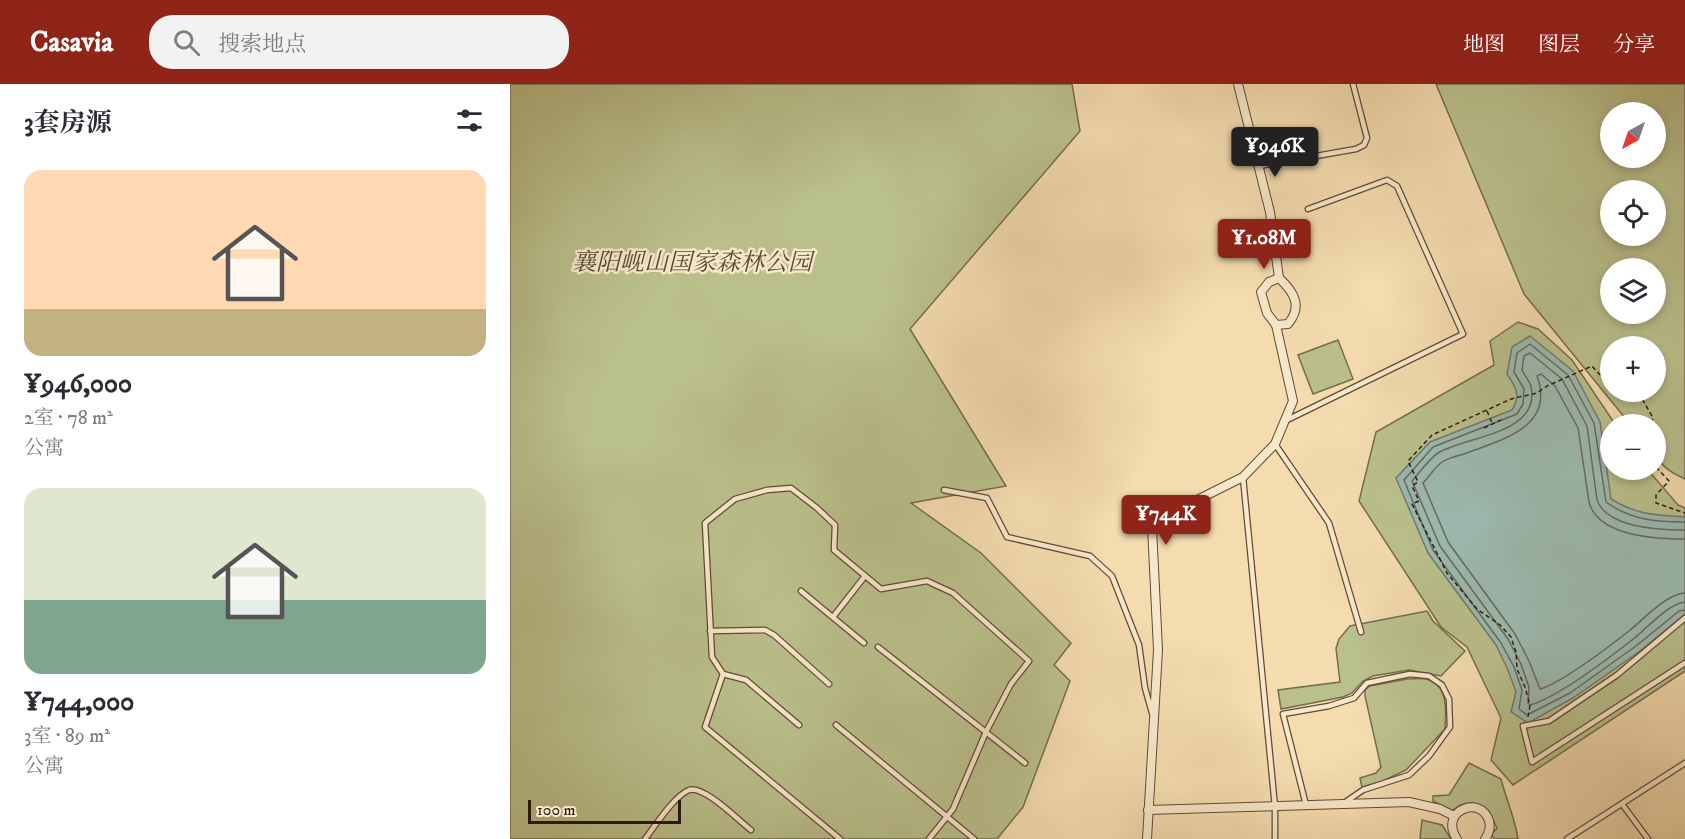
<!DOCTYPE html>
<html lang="zh">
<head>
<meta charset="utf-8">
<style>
  :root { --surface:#fff; --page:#f2f2f3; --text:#2b2b33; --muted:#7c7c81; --accent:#8f2418 }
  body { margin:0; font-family:"IM FELL DW Pica","Noto Serif SC",serif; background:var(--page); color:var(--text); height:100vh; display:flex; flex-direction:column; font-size:22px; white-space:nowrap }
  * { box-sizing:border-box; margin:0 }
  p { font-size:20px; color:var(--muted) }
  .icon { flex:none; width:33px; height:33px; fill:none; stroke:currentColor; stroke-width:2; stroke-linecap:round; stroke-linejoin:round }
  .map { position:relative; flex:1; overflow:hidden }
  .drawer { display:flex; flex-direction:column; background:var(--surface); width:510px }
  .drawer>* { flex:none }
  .needle { width:39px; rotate:220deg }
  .fabs { position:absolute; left:1090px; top:18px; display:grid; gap:12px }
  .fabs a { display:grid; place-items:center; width:66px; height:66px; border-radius:50%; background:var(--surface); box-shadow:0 3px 9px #0003; font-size:30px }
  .scale { position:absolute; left:18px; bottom:15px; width:153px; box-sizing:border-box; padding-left:6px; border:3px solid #301a0d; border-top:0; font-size:16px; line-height:21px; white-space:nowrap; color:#301a0d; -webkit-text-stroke:4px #f8e8cb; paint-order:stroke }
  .price { position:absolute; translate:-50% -51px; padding:0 14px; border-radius:6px; background:var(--accent); color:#fff; font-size:20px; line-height:39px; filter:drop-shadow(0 2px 3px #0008) }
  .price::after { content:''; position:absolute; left:50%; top:36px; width:18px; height:14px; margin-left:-9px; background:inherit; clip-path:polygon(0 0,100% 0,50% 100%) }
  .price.on { background:#222; color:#fff }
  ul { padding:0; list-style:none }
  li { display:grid; align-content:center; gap:12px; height:318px; padding:0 24px }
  li span { display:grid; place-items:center; height:186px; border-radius:18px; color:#555 }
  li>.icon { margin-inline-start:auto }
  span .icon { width:108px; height:108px; fill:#fffc; stroke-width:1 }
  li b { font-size:26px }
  h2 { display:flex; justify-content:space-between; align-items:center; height:72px; padding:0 24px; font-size:26px }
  header { display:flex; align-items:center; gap:36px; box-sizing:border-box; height:84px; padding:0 30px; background:var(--accent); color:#fff }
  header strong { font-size:28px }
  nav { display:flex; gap:33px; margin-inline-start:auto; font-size:21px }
  .search { width:420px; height:54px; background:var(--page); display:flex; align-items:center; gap:15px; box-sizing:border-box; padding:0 21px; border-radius:24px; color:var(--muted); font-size:22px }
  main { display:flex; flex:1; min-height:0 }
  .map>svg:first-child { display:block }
  .green { fill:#bac08c; stroke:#756d4c; stroke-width:1.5; fill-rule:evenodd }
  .water { fill:#9cbab0; stroke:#717a6f; stroke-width:1.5 }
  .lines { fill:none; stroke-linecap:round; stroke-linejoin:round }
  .shore { stroke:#666a5e; stroke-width:1.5 }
  .service-casing { stroke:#614a36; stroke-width:7 }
  .minor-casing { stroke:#614a36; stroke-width:10 }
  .path { stroke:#301a0d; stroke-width:1.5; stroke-dasharray:4.5 3; stroke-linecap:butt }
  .service { stroke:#f8e8cb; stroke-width:4.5 }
  .minor { stroke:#f8e8cb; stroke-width:8 }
  .labels { text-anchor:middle; stroke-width:5; stroke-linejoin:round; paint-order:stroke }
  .park-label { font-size:24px; font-style:italic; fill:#594c33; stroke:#f8e8cb }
</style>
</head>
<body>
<header>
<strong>Casavia</strong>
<div class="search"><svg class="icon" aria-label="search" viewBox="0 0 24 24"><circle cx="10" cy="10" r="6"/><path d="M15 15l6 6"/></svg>搜索地点</div>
<nav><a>地图</a><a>图层</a><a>分享</a></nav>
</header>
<main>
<section class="drawer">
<h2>3套房源<svg class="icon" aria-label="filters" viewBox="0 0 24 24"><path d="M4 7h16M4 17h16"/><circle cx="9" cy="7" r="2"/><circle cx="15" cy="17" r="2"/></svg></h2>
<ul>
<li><span style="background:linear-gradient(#ffd9b3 75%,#c2b280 0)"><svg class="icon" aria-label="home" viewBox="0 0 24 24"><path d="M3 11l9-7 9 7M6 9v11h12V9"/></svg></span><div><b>¥946,000</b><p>2室 · 78 m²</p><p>公寓</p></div></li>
<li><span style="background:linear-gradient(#dfe7d0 60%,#7fa58c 0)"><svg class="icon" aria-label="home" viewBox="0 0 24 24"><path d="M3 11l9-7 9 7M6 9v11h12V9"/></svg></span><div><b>¥744,000</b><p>3室 · 89 m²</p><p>公寓</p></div></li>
</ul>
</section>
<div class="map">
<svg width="1175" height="755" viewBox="0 0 1175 755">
  <rect width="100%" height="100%" fill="#f4dcaf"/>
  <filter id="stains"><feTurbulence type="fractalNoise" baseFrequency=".00333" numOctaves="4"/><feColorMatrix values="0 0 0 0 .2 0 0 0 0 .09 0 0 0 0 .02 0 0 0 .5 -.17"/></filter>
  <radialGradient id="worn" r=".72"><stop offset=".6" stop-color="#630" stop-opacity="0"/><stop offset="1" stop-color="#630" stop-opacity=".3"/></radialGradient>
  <g class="green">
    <polygon points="0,0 562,0 570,47 400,245 496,402 401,419 471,469 561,559 544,581 560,597 513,723 487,755 0,755"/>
    <path d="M926,0h249v395c-32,-14 -29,-23 -29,-55h-26l-106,-130zM1146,28v46h-45v-46zM1146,106v46h-45v-46zM1101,184h45v46h-45zM1146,262v46h-45v-46z"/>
    <polygon points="1008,238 1028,245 1062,276 1105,340 1101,340 1101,386 1138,386 1168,421 1175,424 1175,587 1003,701 981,676 991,634 957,563 931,543 849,417 866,348 984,281 980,257"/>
    <polygon points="828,256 843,295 803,310 788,271"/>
    <polygon points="917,527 923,537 955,567 931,592 899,586 863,592 853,597 842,609 833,613 771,625 768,606 830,598 826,564 829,555 840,542"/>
    <path d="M897,595c6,0 14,-1 19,0 23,6 20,32 19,50l-39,41 -23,11 -21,6 -2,-9 16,-5 5,-6 -16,-71v-6l5,-4z"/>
    <path d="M959,679l32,16c5,20 14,39 17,60h-23l-4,-4 6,-7c-9,-20 -25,-35 -45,-17l-19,-10v-5l16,-1z"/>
    <polygon points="912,736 932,741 941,755 910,755"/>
  </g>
  <path class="water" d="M1020,252l43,35 27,51 11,77c26,16 44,16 74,18v97l-45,37 -67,47 -45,25 -17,-11 5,-20 -8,-22 -12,-25 -68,-92 -32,-75 34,-36 82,-32c9,-15 4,-23 -5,-36l5,-27z"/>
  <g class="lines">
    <g class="shore">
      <path d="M1175,438c-29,0 -54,-2 -79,-20l-12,-79 -26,-48 -38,-31 -13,9 -3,19 10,17 -1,15 -6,10 -84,33 -29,33 29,70 68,93 13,24 8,23 -3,19 8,6 43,-22 66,-47 43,-35 6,-1"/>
      <path d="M1175,446c-24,0 -78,-2 -88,-30l-10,-74 -25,-47 -32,-26 -6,3 -2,14c2,5 7,10 9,16 11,49 -67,50 -93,67 -9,6 -19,20 -26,28l28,65 68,93 13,25 8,23 -1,16 2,2c26,-7 79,-47 102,-65 13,-10 37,-37 53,-38"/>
      <path d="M1175,455c-29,0 -87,-3 -96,-37l-11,-74 -23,-42 -14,-12 -4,2c19,52 -37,64 -73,78 -7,2 -16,4 -22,8 -7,5 -13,15 -19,21l25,59 67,92 14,27 11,28c20,-5 70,-43 89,-58 14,-11 37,-37 56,-38"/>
    </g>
    <g class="service-casing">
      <g id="service">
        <polyline points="749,82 846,65 854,61 857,54 843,0"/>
        <polyline points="777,336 953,250 887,102 877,96 798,125"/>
        <polyline points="765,360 819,439 851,548"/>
        <polyline points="733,393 765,723 765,755"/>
        <polyline points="434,406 477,414 497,453 580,472 602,492 629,561 635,604 642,629"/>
        <polyline points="291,507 354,559"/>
        <polyline points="323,533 355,492"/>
        <polyline points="1175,534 1107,591 1039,637 1013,642 1022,678 1175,579"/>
        <polyline points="200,547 255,546 264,551 319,600"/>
        <polyline points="368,563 515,679"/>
        <polyline points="213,590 236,596 289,641"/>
        <polyline points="326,641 464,755"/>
        <polyline points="1112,720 1138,755"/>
        <polyline points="796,721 773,630 819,622 844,614 857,599 900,590 919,592 932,601 939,615 940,643 919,672 899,691 853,706 834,719"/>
        <path d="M135,755c10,-13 29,-43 44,-49 15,-5 50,31 62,40"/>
        <polyline points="330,755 195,643 213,590 202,573 195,439 225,415 257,406 281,404 307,424 325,441 324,466 371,505 417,497 443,509 519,577 501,600 476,648 443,725 419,755"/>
        <polyline points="1057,755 1175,679"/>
      </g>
    </g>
    <g class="minor-casing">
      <g id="minor">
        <polyline points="728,0 760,128 769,194"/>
        <path d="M769,194c15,14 24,28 9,46l-12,1 -9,-12 -6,-21 8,-10z"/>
        <polyline points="638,726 899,718 930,725 944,732"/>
        <polyline points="637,755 648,566 642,443 675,422 733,393 765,360 783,317 766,241"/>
        <path d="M947,755c-19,-28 24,-45 32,-18 2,7 0,12 -4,18"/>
      </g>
    </g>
    <g class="path">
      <polyline points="1106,308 1109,311 1130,311 1143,334 1141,340"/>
      <polyline points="977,327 982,339"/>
      <polyline points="974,344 991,336"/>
      <polyline points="1146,383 1159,397 1146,411 1146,419 1175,429"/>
      <polyline points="1018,633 1020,621 1015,603 1007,585 1006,568 1001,553 990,541 967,525 937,489 902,420 909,417 902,402 908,398 898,377 922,351 1001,315 1027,309 1037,302 1082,282 1101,303"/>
    </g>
    <use href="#service" class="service"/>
    <use href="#minor" class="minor"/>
  </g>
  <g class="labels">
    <g class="park-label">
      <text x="182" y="186">襄阳岘山国家森林公园</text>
    </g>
  </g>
  <rect width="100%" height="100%" filter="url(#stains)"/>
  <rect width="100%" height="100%" fill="url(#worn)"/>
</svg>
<div class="fabs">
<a><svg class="needle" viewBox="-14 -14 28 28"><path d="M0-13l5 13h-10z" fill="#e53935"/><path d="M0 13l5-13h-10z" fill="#7c7c81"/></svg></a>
<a><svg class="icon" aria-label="locate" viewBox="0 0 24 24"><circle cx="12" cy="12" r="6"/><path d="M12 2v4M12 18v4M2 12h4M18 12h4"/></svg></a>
<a><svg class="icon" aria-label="layers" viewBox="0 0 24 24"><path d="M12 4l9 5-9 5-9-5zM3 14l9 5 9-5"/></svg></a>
<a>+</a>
<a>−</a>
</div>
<div class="scale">100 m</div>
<b class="price on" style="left:765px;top:94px">¥946K</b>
<b class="price" style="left:754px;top:186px">¥1.08M</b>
<b class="price" style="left:656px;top:462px">¥744K</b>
</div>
</main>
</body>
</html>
